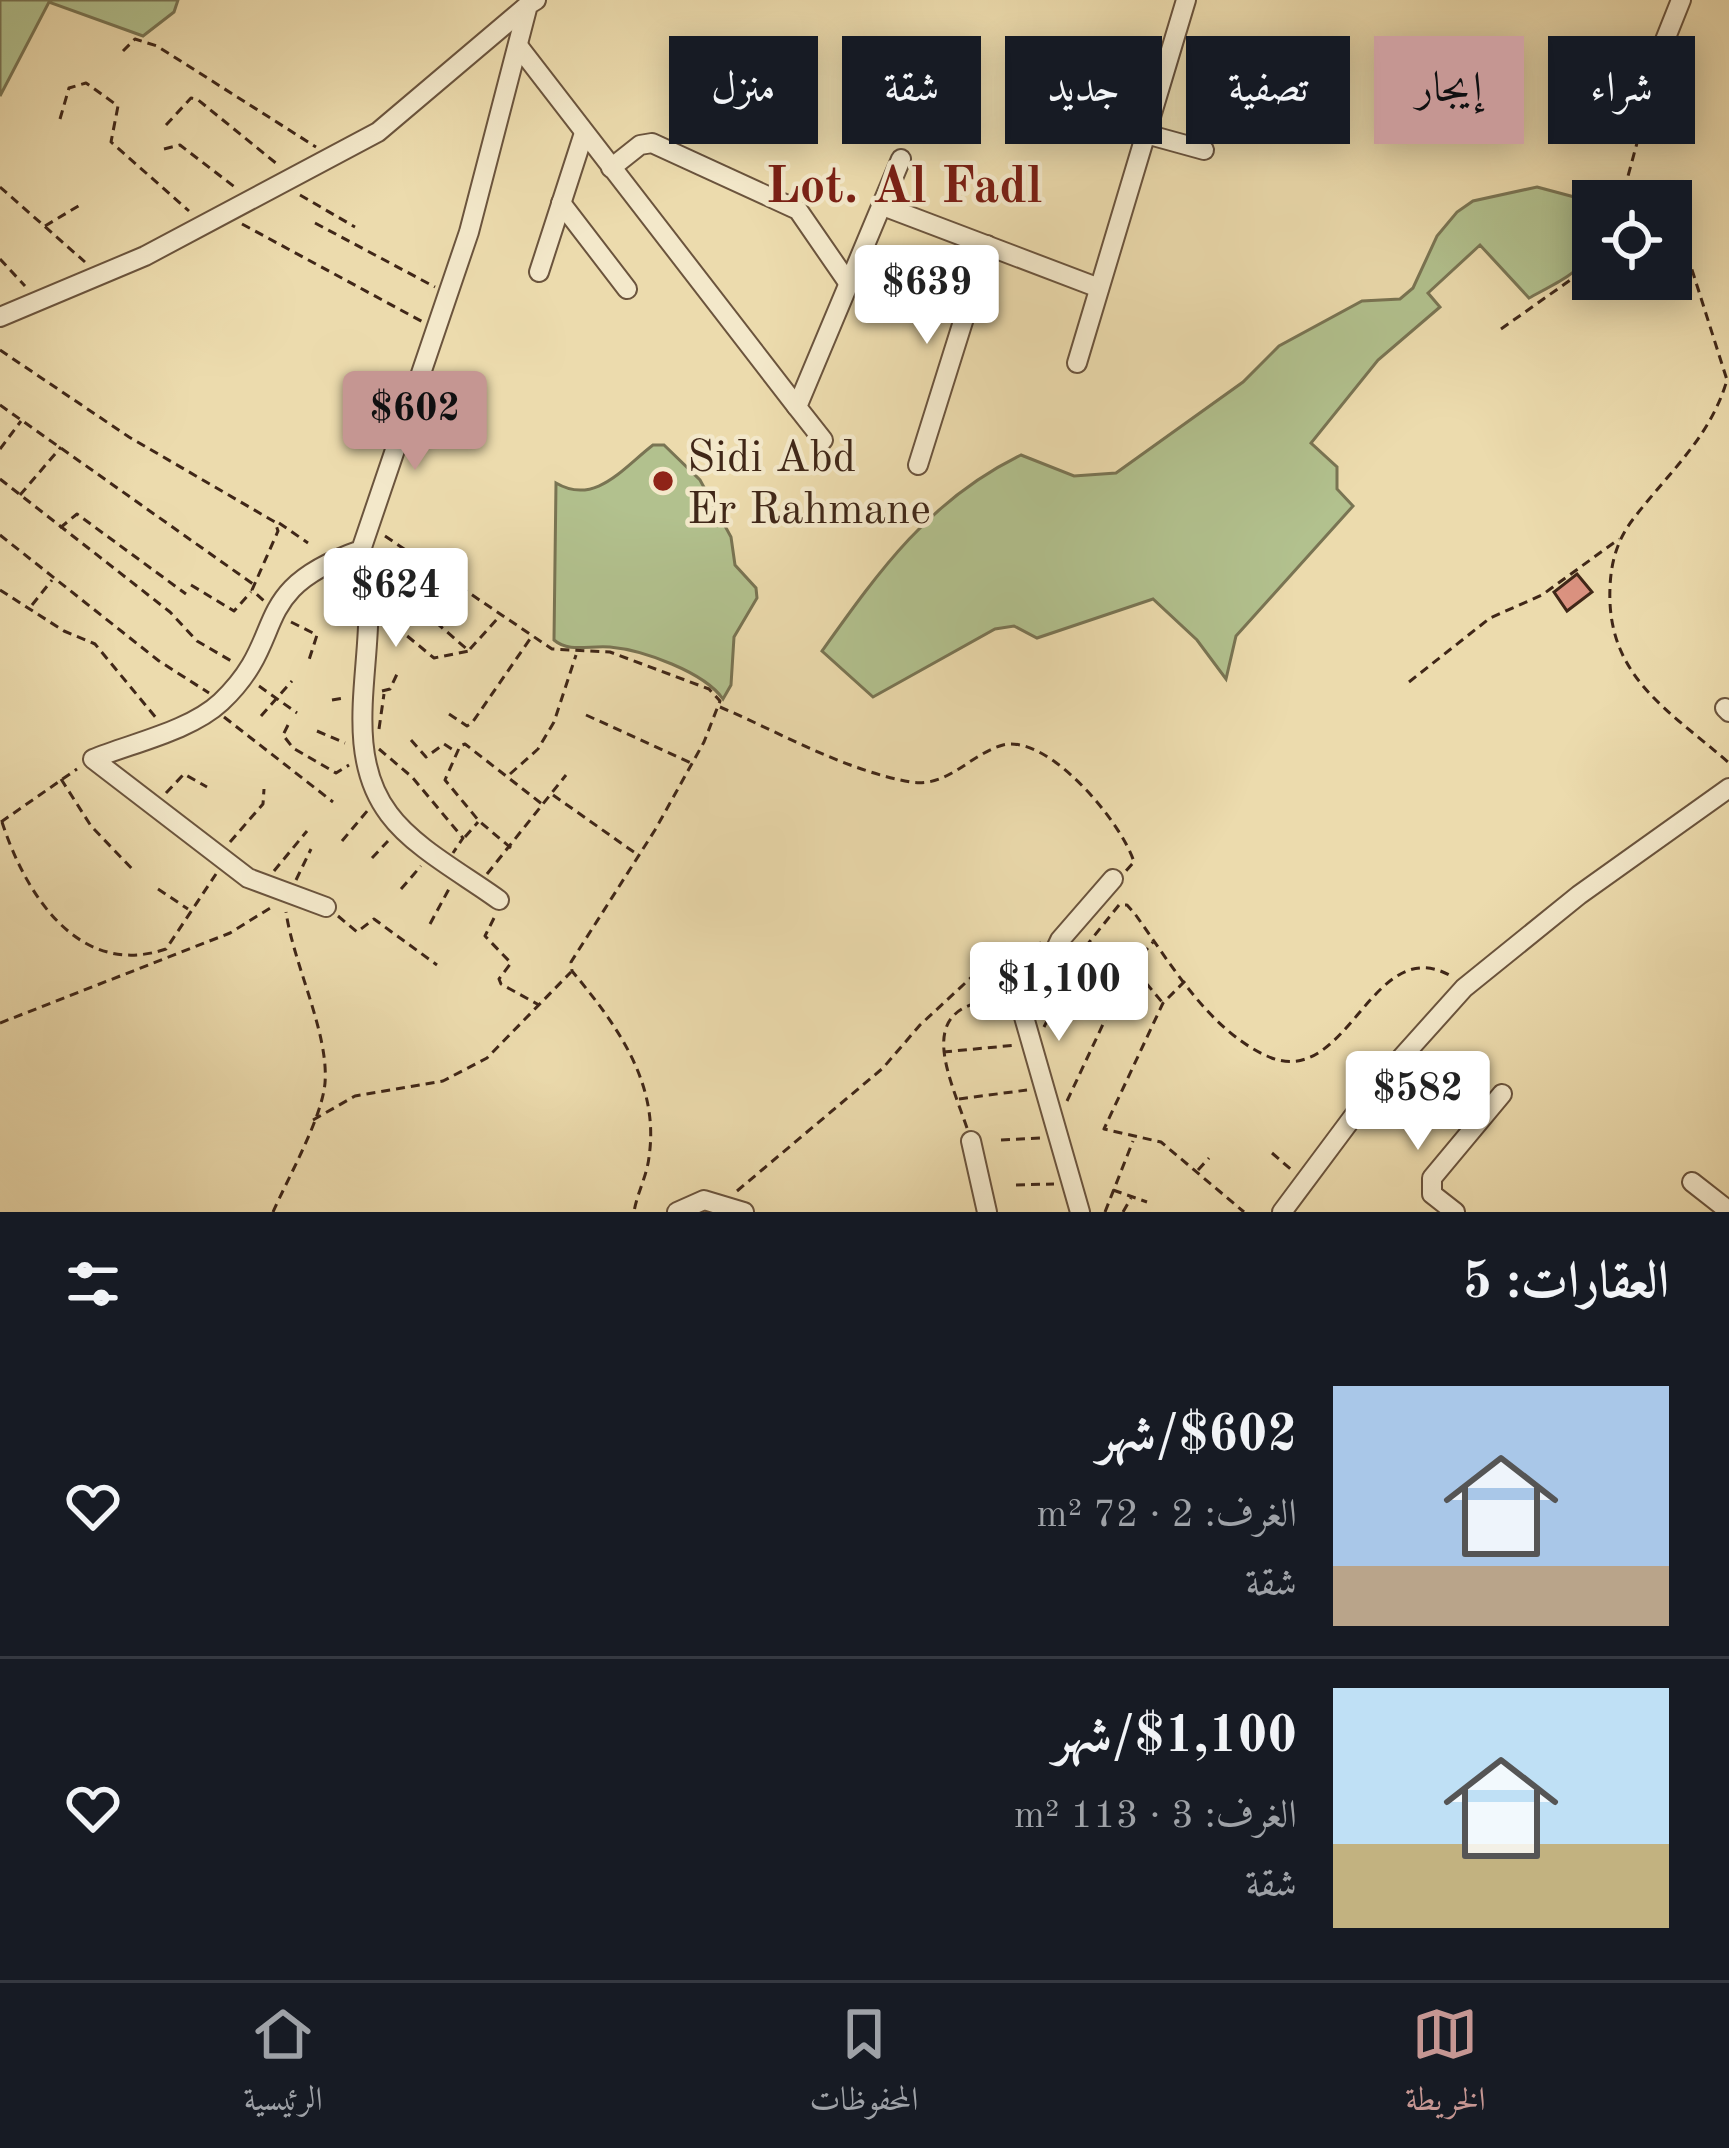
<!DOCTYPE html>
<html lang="ar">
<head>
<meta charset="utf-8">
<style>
  :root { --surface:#171b24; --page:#242831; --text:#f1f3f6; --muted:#9ea1a6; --line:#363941; --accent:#c59692 }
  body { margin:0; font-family:"Old Standard TT",Amiri,serif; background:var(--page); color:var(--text); direction:rtl; height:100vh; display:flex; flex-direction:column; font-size:45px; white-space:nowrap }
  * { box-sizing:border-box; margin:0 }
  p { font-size:39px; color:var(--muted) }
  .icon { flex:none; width:66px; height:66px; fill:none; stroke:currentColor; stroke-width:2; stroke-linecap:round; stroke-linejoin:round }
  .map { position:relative; height:1212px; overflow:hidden; direction:ltr }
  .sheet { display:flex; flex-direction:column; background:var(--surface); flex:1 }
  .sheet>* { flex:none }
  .hud { position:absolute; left:36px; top:36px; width:1659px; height:108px; direction:rtl; display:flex; gap:24px }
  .fabs { position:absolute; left:1572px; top:180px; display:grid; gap:24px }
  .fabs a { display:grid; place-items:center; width:120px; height:120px; border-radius:0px; background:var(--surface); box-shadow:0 6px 30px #0003; font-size:60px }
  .price { position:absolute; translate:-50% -102px; padding:0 27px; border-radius:12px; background:#fff; color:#222; font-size:39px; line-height:78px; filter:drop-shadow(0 3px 6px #0008) }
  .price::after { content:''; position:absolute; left:50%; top:72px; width:36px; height:27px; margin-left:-18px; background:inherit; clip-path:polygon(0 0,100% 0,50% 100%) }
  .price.selected { background:var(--accent); color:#111 }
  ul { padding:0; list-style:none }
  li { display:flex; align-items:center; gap:36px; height:300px; padding:0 60px }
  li+li { border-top:3px solid var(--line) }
  li span { display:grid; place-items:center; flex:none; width:336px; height:240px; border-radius:0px; color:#555 }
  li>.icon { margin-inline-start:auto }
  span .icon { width:144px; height:144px; fill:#fffc; stroke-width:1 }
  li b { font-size:51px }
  h2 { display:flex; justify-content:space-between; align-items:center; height:144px; padding:0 60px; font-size:51px }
  .chip { padding:0 42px; border-radius:0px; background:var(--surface); box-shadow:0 6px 30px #0003; font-size:42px; line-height:108px }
  .chip.selected { background:var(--accent); color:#111 }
  .tab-bar { display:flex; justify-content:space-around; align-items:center; height:168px; border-top:3px solid var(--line); background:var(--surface); font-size:33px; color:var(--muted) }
  .tab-bar a { display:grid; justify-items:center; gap:6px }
  .tab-bar .selected { color:var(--accent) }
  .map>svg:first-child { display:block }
  .green { fill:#b2c18e; stroke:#797453; stroke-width:3 }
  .building { fill:#db9280; stroke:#402718; stroke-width:3 }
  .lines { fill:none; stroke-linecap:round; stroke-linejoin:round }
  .minor-casing { stroke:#6b543d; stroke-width:22 }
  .path { stroke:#402718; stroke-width:3; stroke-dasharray:9 6; stroke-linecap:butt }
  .minor { stroke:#f3e8ca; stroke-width:18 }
  .poi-dot { fill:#8f2418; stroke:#f3e8ca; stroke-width:4.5 }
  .labels { text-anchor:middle; stroke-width:9; stroke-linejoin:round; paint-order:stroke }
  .poi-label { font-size:45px; fill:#402718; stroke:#f3e8ca; text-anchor:start }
  .quarter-label { font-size:51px; font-weight:bold; fill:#7a1f14; stroke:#f3e8ca }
</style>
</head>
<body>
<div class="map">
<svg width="1729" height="1212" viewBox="0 0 1729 1212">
  <rect width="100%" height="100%" fill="#ecdbad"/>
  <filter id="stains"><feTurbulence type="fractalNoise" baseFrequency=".00167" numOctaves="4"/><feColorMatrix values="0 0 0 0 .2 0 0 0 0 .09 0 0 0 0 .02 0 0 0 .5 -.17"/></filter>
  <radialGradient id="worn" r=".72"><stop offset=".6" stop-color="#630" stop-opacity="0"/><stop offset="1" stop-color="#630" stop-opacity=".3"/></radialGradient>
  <g class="green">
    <polygon points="0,0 178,0 174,12 143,36 49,2 0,96"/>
    <path d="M1537,187l56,15c0,66 -9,66 -64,96l-49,-53 -52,48 12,14 -62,53 -67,83 26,24v22l16,17 -117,130 -10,43 -29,-39 -44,-41 -116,39 -23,-12 -19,3 -122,68 -51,-46c57,-80 108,-152 199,-196l53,21 42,-3 127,-91 36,-36 83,-45 38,-2 13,-11 24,-52 20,-24 16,-11z"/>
    <path d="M653,445h11l36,35 31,57 4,28 21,23 1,10 -23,39 -3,48 -8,14c-19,-27 -80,-49 -113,-52 -20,-2 -41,6 -56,-7l2,-157c39,23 67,-15 97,-38z"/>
  </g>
  <polygon class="building" points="1577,574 1592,592 1567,611 1554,592"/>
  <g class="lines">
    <g class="minor-casing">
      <g id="minor">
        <polyline points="1665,40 1681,0"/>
        <polyline points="519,47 797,407"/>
        <polyline points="1095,120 1204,150"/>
        <polyline points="611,168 640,145 652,143 798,210 849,284"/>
        <polyline points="561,203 627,289"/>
        <polyline points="883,206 1099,288"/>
        <polyline points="539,272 584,133"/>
        <polyline points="0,317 145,256 378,132 528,5"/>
        <polyline points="1077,363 1186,0"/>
        <polyline points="823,440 797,407 901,159"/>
        <polyline points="918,465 987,245"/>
        <path d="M361,550c26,84 -28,190 28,264 25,34 76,61 110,86"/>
        <polyline points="1725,708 1729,712"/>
        <path d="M326,907l-78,-29 -155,-119c39,-16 97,-28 128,-57 70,-66 23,-111 140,-152l108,-318 59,-227 8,-5"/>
        <polyline points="971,1141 987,1212"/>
        <polyline points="1692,1182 1729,1211"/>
        <polyline points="677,1212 704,1200 744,1212"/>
        <polyline points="1080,1212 1024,1017 1060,940 1113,879"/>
        <polyline points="1282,1212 1376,1086 1464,988 1579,895 1729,788"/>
        <polyline points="1455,1212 1432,1194 1432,1178 1502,1094"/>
      </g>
    </g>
    <g class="path">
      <polyline points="123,51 135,39 157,46 316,147"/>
      <polyline points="60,119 69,88 86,83 118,106 111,142 189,211"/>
      <polyline points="166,125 191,98 197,99 277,164"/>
      <polyline points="164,149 180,145 236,188"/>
      <polyline points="0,187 85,262"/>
      <polyline points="300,195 355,227"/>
      <polyline points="1628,201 1622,198 1661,55"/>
      <polyline points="315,223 435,287"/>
      <polyline points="242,224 423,322"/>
      <polyline points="45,226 80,205"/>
      <path d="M1671,230l16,24 40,126c-17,58 -58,92 -93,138 -16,20 -23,43 -24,69 -4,90 59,123 119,176"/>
      <polyline points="0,259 25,286"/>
      <polyline points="1501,329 1593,264"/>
      <polyline points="0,350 129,437 275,522 278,531 252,590 264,601"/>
      <polyline points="0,405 253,584"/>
      <polyline points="0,449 21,421"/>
      <polyline points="0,479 170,612 197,641 233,662"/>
      <polyline points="20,495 61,447"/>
      <polyline points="279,523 308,543"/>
      <polyline points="60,528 77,514 186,594"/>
      <polyline points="0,535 159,661 209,693"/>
      <path d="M385,536l167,113 58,3 99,37 11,12 -16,41 -49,88 -84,132 1,9c44,53 88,112 77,186 -2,19 -12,36 -15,55"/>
      <polyline points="191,585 234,611 251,592"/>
      <polyline points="0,590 64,631 95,644 157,719"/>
      <polyline points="32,605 52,580"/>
      <polyline points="384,617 434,658 469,651 424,612"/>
      <polyline points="291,622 317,635 308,663"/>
      <polyline points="470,649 499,617"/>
      <polyline points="1409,682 1490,618 1542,595 1619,539"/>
      <polyline points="259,686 297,713"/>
      <polyline points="382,691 390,689 398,672"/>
      <polyline points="332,700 344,698"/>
      <path d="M720,707c61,26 126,64 191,75 37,6 59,-28 92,-37 46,-11 119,78 131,117l-9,10"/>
      <polyline points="449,714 467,726 472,723 530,639"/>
      <polyline points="586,715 691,763"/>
      <polyline points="261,716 292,681"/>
      <polyline points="224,717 333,802"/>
      <polyline points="288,725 283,735 293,748 336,773 349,765"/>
      <polyline points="379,729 384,694"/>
      <polyline points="317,731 345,743"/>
      <polyline points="411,740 426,757 444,744 455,751"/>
      <polyline points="379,749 412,777 463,838 453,853"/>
      <polyline points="510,774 538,749 554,722 576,655"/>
      <polyline points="61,779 91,826 135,872"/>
      <polyline points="166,793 184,774 207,787"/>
      <polyline points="553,795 638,855"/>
      <polyline points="1,822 77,769"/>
      <path d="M2,822c23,71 76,157 164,127l50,-75"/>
      <polyline points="465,837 478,822"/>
      <polyline points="342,841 368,810"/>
      <polyline points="230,842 263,804 264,789"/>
      <polyline points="511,848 479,821 445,780 460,746 465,744 542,804"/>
      <polyline points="372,858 388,841"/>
      <polyline points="274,871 307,831"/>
      <polyline points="487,874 566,775"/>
      <polyline points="296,880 311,849"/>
      <polyline points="158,889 188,909"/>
      <polyline points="401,889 421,866"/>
      <polyline points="338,916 357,932 374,919 437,965"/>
      <polyline points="494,918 485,936 511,963 499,979 501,984 539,1005"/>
      <polyline points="430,924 450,887"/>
      <polyline points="993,958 1041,943"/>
      <polyline points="1185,981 1163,1003 1104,1129 1161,1142 1244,1212"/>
      <polyline points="1146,983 1162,1002"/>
      <polyline points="0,1023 230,933 275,905"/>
      <path d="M1044,1027l38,-76 37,-46h8l8,9c36,50 74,116 132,142 81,37 104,-126 184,-80"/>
      <polyline points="943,1052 1017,1045"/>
      <polyline points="959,1099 1027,1090"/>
      <polyline points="1067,1101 1128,971 1153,942"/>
      <polyline points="313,1120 355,1096 443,1081 487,1058 571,972"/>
      <path d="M967,1128c-21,-61 -56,-129 45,-129"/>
      <polyline points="1001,1140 1040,1138"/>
      <polyline points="1272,1153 1294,1172"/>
      <polyline points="1198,1170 1209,1158"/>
      <polyline points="1016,1185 1054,1184"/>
      <polyline points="1113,1190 1147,1202"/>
      <polyline points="737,1191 883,1068 920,1025 1004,947"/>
      <path d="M273,1212c15,-34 49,-94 52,-129 4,-50 -31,-117 -39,-171"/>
      <polyline points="1105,1212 1133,1141"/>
      <polyline points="1123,1212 1131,1198"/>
    </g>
    <use href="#minor" class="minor"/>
  </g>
  <circle class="poi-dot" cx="663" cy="481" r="12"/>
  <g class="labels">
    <g class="poi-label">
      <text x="687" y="471">Sidi Abd<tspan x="687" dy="52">Er Rahmane</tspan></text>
    </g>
    <g class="quarter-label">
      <text x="904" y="202">Lot. Al Fadl</text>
    </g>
  </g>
  <rect width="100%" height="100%" filter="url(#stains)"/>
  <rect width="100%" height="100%" fill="url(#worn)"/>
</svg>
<div class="fabs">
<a><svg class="icon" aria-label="locate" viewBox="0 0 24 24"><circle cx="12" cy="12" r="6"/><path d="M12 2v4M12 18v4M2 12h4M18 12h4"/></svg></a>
</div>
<b class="price" style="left:927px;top:347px">$639</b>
<b class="price selected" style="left:415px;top:473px">$602</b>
<b class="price" style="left:396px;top:650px">$624</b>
<b class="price" style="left:1059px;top:1044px">$1,100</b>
<b class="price" style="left:1418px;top:1153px">$582</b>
<div class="hud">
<a class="chip">شراء</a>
<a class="chip selected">إيجار</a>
<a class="chip">تصفية</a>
<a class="chip">جديد</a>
<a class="chip">شقة</a>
<a class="chip">منزل</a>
</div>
</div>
<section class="sheet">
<h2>العقارات: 5<svg class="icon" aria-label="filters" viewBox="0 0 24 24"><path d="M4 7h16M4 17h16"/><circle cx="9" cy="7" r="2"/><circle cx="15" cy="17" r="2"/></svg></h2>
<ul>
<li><span style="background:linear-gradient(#a9c7e8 75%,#b9a48a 0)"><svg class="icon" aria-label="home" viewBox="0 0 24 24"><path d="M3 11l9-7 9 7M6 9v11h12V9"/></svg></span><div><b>$602/شهر</b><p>الغرف: 2 · 72 m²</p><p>شقة</p></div><svg class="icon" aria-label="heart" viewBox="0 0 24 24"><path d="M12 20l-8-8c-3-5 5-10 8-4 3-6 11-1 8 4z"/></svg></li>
<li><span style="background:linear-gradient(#bfe0f5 65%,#c2b280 0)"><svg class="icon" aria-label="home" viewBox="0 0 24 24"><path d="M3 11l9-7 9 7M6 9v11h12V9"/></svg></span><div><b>$1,100/شهر</b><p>الغرف: 3 · 113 m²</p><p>شقة</p></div><svg class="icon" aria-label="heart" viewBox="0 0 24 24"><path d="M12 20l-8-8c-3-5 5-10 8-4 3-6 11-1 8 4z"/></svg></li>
</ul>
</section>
<nav class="tab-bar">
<a class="selected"><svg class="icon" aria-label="map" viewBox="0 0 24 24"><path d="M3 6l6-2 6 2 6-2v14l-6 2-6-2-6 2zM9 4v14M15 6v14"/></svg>الخريطة</a>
<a><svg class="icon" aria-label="saved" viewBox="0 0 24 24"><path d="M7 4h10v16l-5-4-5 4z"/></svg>المحفوظات</a>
<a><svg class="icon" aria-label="home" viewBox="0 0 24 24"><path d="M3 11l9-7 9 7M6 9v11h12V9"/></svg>الرئيسية</a>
</nav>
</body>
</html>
